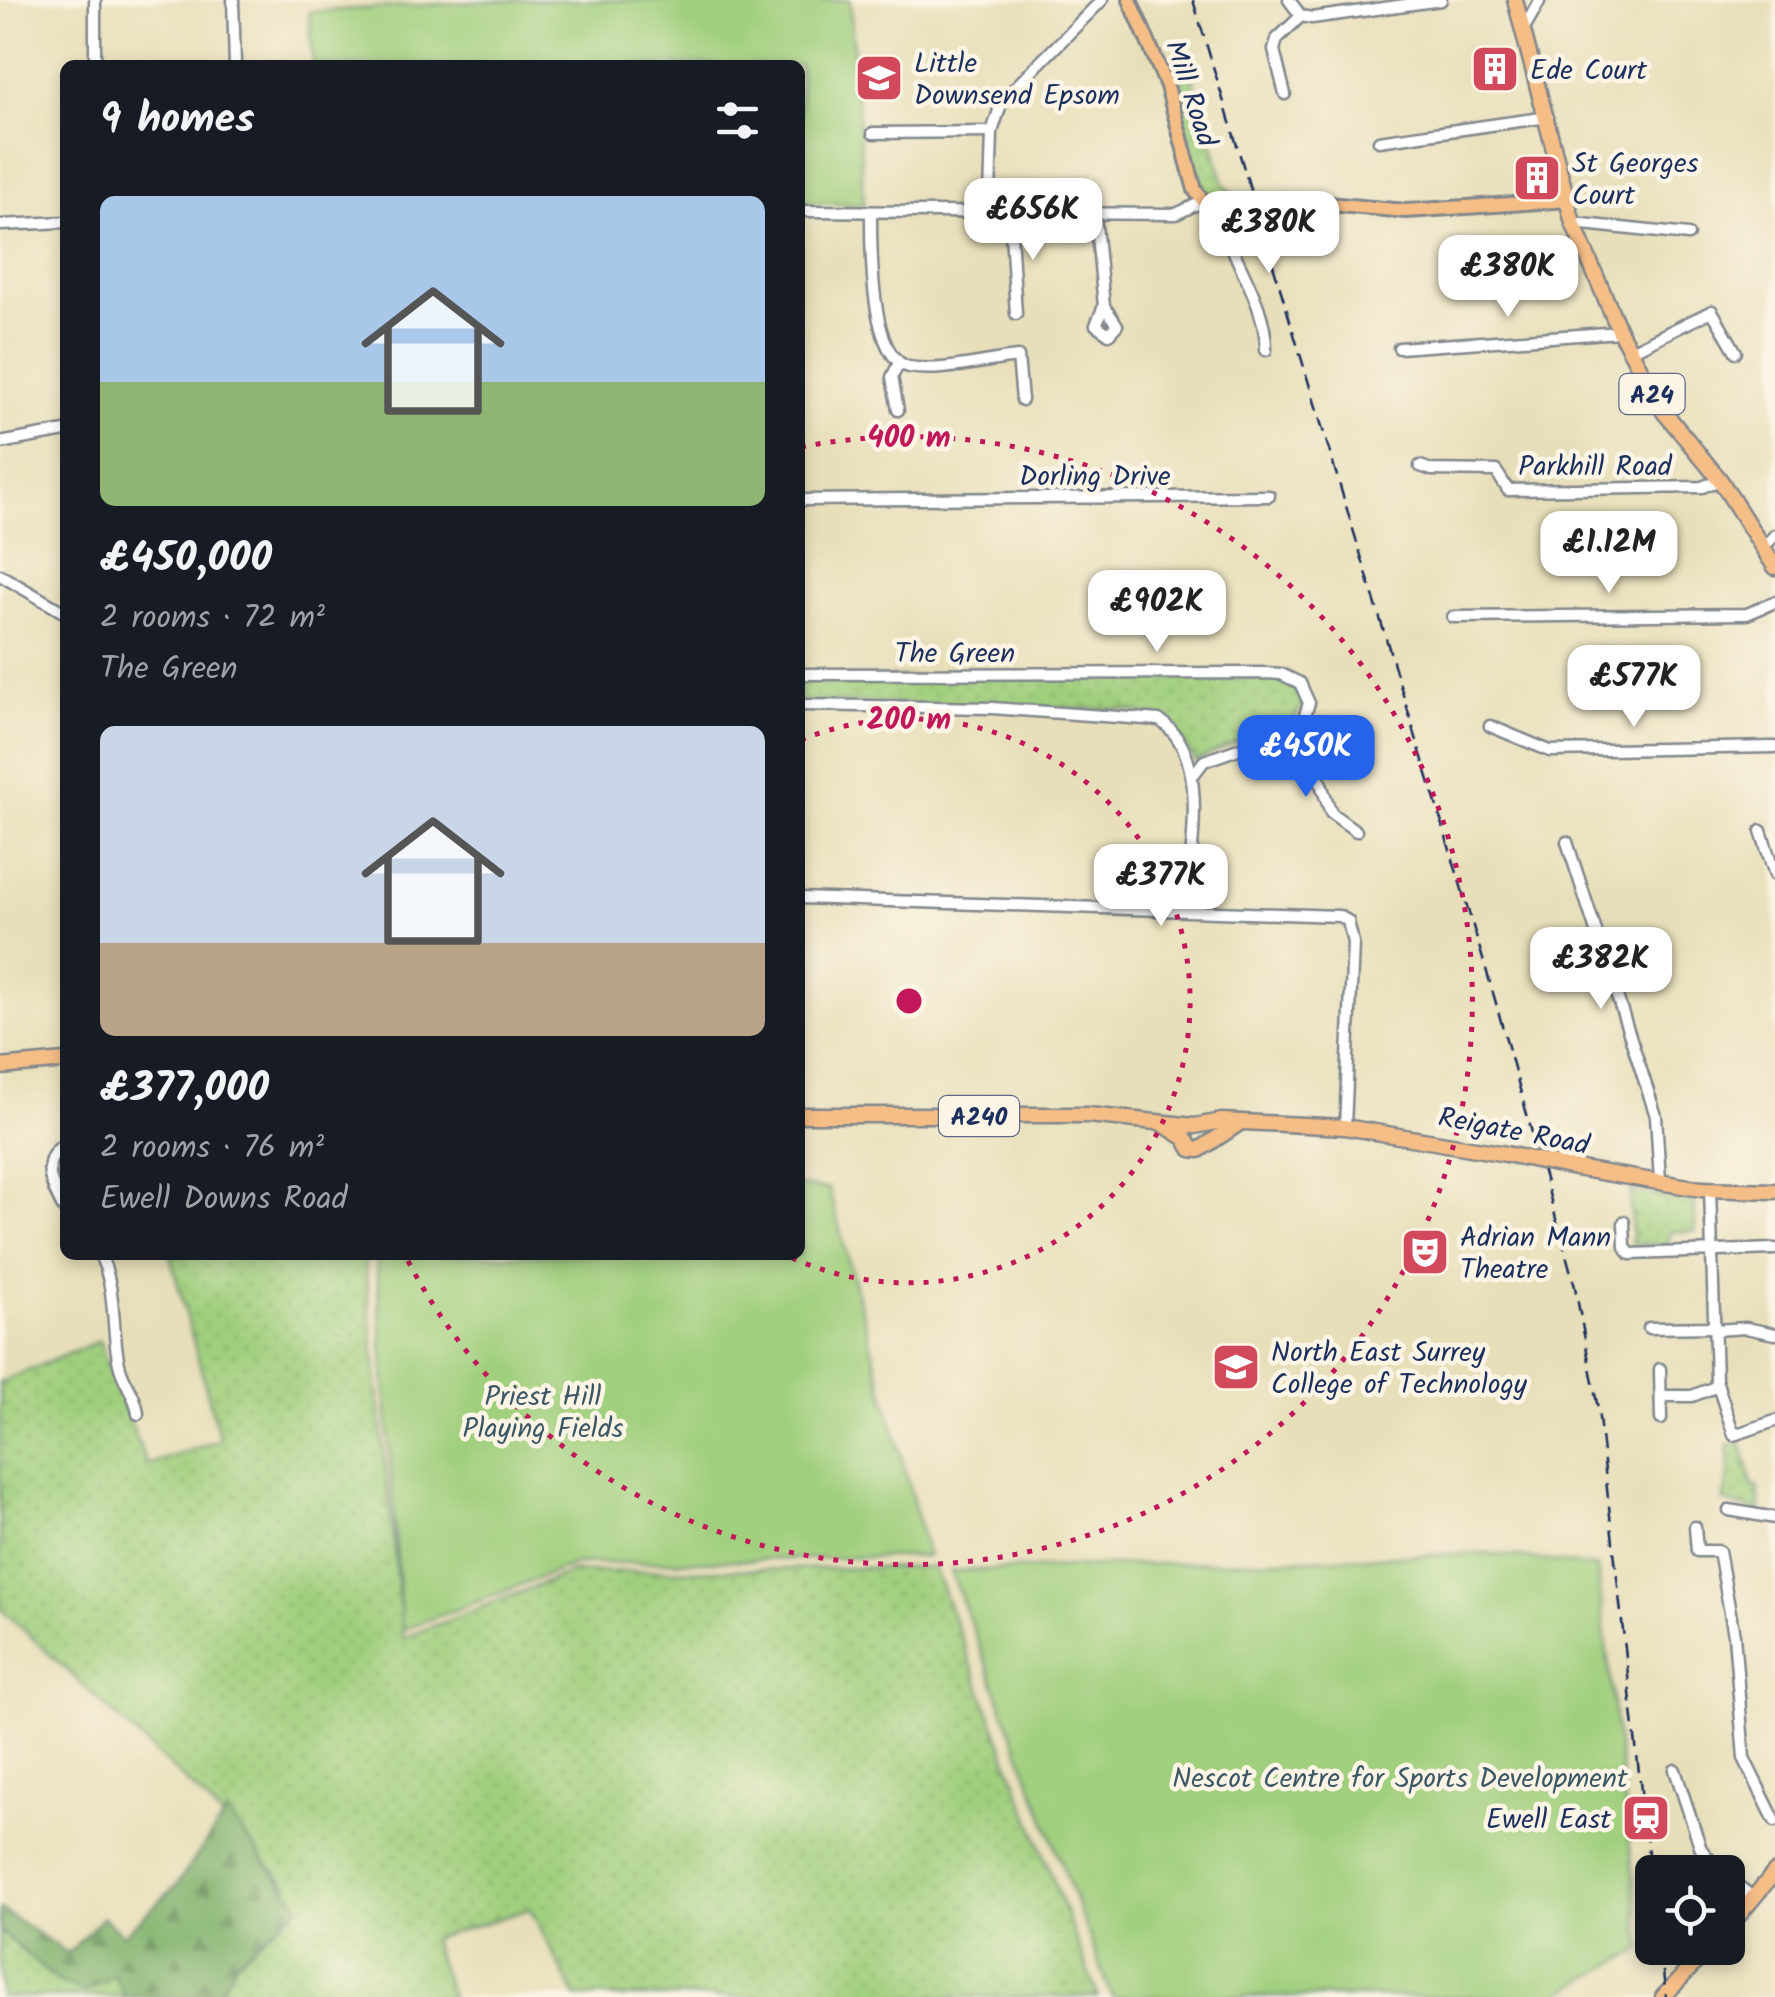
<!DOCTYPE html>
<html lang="en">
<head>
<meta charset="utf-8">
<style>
  :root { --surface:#171b24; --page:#20242c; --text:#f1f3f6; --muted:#9ea1a6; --accent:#2563eb }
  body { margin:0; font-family:Kalam,sans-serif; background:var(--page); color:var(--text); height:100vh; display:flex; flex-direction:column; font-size:38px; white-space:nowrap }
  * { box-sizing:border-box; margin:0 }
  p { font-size:32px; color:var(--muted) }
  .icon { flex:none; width:55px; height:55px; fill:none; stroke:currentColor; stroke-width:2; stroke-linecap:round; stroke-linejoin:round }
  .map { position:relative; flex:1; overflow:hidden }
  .drawer { position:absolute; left:60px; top:60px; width:745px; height:1200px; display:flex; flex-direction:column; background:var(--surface); border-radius:15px; box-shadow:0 5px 15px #0003 }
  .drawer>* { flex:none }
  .fabs { position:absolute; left:1635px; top:1855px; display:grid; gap:20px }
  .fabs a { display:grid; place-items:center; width:110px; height:110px; border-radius:15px; background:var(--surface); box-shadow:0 5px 15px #0003; font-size:50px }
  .price { position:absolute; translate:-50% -85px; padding:0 22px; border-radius:20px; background:#fff; color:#222; font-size:32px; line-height:65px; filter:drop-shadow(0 2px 5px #0008) }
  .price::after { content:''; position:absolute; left:50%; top:60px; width:30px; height:22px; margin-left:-15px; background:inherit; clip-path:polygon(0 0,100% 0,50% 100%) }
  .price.on { background:var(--accent); color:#fff }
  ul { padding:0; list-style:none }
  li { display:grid; align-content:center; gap:20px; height:530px; padding:0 40px }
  li span { display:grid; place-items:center; height:310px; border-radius:15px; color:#555 }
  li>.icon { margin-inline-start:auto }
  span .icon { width:180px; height:180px; fill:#fffc; stroke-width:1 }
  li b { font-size:42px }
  h2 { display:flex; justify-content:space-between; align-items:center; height:120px; padding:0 40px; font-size:42px }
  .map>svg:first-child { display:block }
  .grass { fill:url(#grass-dots); stroke:#5e7f6e; stroke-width:2.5 }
  .forest { fill:url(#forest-firs); stroke:#4e7065; stroke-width:2.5 }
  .green { fill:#a0cf7d; stroke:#5e7f6e; stroke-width:2.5 }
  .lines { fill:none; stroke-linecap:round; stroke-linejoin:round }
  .minor-casing { stroke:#81878c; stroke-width:15 }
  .major-casing { stroke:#81878c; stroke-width:18 }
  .highway-casing { stroke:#81878c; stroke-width:19 }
  .minor { stroke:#fff; stroke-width:10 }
  .major { stroke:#f6be87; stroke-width:12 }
  .highway { stroke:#f6be87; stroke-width:14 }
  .rail { stroke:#1b2f5e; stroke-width:2.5; stroke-dasharray:15 8; stroke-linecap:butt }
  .major-bridge-casing { stroke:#81878c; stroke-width:18; stroke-linecap:butt }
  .highway-bridge-casing { stroke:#81878c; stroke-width:19; stroke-linecap:butt }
  .major-bridge { stroke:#f6be87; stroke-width:12 }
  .highway-bridge { stroke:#f6be87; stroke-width:14 }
  .ring { fill:none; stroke:#c2185b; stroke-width:5; stroke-dasharray:5 10 }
  .labels { text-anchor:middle; stroke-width:9; stroke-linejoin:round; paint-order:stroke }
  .shield { fill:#fcf5e5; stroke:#5e6a86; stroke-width:2.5 }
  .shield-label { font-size:25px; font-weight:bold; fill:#1b2f5e }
  .poi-label { font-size:28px; fill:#1b2f5e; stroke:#fcf5e5; text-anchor:start }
  .street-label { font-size:28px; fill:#1b2f5e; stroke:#fcf5e5 }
  .park-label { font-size:28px; fill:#3c5766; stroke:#fcf5e5 }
  .centre { fill:#c2185b; stroke:#fcf5e5; stroke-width:5 }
  .ring-label { font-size:30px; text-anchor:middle; font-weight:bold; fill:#c2185b; stroke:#fcf5e5; stroke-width:9; stroke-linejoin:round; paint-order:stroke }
</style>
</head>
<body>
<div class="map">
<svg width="1775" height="1997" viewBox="0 0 1775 1997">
  <defs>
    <pattern id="grass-dots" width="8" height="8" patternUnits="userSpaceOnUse" patternTransform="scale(2.5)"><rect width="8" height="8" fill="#a0cf7d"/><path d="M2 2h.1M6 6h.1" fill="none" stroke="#89b26e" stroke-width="1.8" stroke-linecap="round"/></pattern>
    <pattern id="forest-firs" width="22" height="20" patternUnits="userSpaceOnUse" patternTransform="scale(2.5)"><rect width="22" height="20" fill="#80b26c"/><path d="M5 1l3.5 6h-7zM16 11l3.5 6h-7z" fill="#68915c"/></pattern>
  </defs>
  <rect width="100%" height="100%" fill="#fcf5e5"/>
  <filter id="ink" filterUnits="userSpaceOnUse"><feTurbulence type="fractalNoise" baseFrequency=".01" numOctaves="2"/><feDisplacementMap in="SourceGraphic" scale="20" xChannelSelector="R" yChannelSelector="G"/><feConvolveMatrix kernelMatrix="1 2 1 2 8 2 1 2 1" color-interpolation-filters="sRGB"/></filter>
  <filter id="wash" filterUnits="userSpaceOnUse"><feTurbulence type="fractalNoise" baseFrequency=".0048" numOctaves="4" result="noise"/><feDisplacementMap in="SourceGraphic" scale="40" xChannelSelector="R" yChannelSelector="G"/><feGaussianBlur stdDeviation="2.25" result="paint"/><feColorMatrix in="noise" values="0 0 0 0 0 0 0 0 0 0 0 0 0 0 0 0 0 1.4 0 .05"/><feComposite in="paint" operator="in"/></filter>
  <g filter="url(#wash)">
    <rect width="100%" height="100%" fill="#e7dfb9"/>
    <g class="grass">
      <polygon points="1192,75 1224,183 1242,205 1209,202 1204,194 1173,82"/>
      <path d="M800,677l479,1 19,8 5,18 -12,21 -44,12 -52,25c-20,-35 -28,-44 -69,-52l-326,-9z"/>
      <polygon points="1630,1191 1695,1202 1695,1231 1669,1232 1669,1245 1632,1244"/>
      <polygon points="170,1255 364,1255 403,1638 572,1572 934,1567 1098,1997 576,1997 530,1909 431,1939 451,1997 161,1997 151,1978 288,1885 192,1787 0,1608 0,1382 99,1341 147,1465 220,1440"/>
      <polygon points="1741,1442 1753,1487 1758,1487 1760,1512 1723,1501 1730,1470 1728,1445"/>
      <polygon points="0,1931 58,1982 114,1975 125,1997 0,1997"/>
    </g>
    <polygon class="forest" points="227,1812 300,1906 237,1961 216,1997 125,1997 114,1975 85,1992 58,1982 0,1931 0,1909 68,1953 103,1917 123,1935 176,1886"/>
    <g class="green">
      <polygon points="503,0 850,0 864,205 800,202 800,65 313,65 309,12"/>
      <polygon points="800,1186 829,1189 928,1556 576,1564 402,1630 376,1255 800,1255"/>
      <polygon points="1488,1553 1597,1567 1642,1949 1552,1997 1112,1997 951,1571"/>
    </g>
  </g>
  <g filter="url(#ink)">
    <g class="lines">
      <g class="minor-casing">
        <g id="minor">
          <polyline points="95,0 95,65"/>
          <polyline points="233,0 235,65"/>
          <polyline points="1289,0 1301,16 1312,18 1441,0"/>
          <polyline points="1523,30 1539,2"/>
          <polyline points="1285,94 1274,50 1277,39 1301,16"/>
          <polyline points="873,133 992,132"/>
          <polyline points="1379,141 1548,117"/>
          <polyline points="990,197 992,132 1002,101 1102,0"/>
          <path d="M1220,210c9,49 46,88 46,140"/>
          <polyline points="800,211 1176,214 1202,202"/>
          <path d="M871,215c0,33 -1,143 38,152 32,6 76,-7 109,-10l4,43"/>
          <polyline points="1095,215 1104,306 1117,325 1109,334 1096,325 1104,306"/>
          <polyline points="1010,216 1016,314"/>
          <polyline points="1573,223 1688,235"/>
          <polyline points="0,225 65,222"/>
          <polyline points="1399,348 1620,332"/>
          <polyline points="1629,352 1712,311 1736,352"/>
          <polyline points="898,410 892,377 899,363"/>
          <polyline points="0,443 65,431"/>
          <polyline points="1420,466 1432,470 1496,471 1508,490 1702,487 1720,480"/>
          <polyline points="800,500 1269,496"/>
          <polyline points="1763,548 1775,535"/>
          <polyline points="0,575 65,613"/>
          <polyline points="1453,617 1747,614 1775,602"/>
          <polyline points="800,674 1266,673 1281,674 1300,683 1309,703 1301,727 1204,761 1194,774"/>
          <path d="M800,705l192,3 167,12c54,34 30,135 27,190"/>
          <polyline points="1490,726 1550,751 1775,747"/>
          <polyline points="1301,727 1331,813 1356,831"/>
          <polyline points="1761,831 1775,875"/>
          <polyline points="1567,842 1656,1116 1660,1181"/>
          <polyline points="800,898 1339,916 1348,921 1353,943 1345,1127"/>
          <path d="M65,1144c-28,17 -12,44 0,67"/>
          <polyline points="1710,1189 1716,1380 1734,1435 1775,1421"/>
          <polyline points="1624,1222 1625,1247 1630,1254 1775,1249"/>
          <path d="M100,1255c17,34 11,73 19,109 4,19 17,30 19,50"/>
          <polyline points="1649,1328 1715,1327"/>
          <polyline points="1715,1330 1746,1328 1775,1334"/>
          <polyline points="1660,1369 1661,1419"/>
          <polyline points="1661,1396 1692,1396 1718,1386"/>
          <polyline points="1729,1510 1775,1518"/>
          <polyline points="1695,1527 1697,1551 1719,1551 1734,1635 1744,1758 1775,1821"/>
          <polyline points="1675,1770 1701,1849 1720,1872"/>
          <polyline points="1728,1878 1754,1898"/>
        </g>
      </g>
      <g class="major-casing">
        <g id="major">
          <polyline points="1130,0 1167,86 1195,190 1207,206 1242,212"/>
          <polyline points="1278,207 1328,204 1406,211 1569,200"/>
        </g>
      </g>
      <g class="highway-casing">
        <g id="highway">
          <polyline points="1515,0 1573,223 1620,332 1664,412 1720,480 1775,567"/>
          <polyline points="0,1067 65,1061"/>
          <polyline points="800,1115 1088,1115 1195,1126 1222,1121 1345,1127 1506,1154"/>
          <polyline points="1163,1124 1185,1138 1191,1149 1199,1150 1241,1122"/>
          <polyline points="1575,1168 1701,1189 1775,1191"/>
          <polyline points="1728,1928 1775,1872"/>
          <polyline points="1663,1997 1709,1948"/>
        </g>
      </g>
      <use href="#minor" class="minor"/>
      <use href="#major" class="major"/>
      <use href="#highway" class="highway"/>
      <g class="rail">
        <polyline points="1193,0 1492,989 1575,1287 1598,1409 1652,1888"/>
        <polyline points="1660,1948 1666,1997"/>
      </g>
      <g class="major-bridge-casing">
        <polyline id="major-bridge" points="1242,212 1278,207"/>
      </g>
      <g class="highway-bridge-casing">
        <polyline id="highway-bridge" points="1506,1154 1575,1168"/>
      </g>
      <use href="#major-bridge" class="major-bridge"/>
      <use href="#highway-bridge" class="highway-bridge"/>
    </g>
  </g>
  <g class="ring">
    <path d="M801 740A282 282 0 1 1 788 1256"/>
    <path d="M801 447A564 564 0 1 1 406 1257"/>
  </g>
  <defs>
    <g id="building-square" transform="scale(2.5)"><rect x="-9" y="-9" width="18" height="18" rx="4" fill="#d1495b" stroke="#fcf5e5"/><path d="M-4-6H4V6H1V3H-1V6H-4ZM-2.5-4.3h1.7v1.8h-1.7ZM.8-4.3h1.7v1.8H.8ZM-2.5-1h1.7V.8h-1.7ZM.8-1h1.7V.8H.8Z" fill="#fff"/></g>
    <g id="school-square" transform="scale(2.5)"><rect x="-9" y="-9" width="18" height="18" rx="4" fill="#d1495b" stroke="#fcf5e5"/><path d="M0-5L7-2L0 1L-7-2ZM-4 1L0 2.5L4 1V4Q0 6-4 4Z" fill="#fff"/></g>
    <g id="theatre-square" transform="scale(2.5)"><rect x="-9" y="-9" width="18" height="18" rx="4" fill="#d1495b" stroke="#fcf5e5"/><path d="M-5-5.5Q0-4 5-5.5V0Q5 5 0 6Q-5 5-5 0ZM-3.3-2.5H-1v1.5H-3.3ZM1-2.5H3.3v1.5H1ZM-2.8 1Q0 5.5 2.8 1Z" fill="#fff"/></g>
    <g id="university-square" transform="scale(2.5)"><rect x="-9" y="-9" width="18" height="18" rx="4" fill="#d1495b" stroke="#fcf5e5"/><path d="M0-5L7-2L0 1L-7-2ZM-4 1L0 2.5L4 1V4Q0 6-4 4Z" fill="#fff"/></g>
    <g id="station-square" transform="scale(2.5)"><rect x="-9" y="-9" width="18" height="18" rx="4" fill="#d1495b" stroke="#fcf5e5"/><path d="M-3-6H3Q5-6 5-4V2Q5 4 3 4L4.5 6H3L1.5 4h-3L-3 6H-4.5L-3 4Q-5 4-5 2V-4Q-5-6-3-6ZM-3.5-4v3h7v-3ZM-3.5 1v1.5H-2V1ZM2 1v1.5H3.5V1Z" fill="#fff"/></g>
  </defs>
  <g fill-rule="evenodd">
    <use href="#building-square" x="1495" y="69"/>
    <use href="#school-square" x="879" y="78"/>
    <use href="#building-square" x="1537" y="178"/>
    <use href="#theatre-square" x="1425" y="1252"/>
    <use href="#university-square" x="1236" y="1367"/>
    <use href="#station-square" x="1646" y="1818"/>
  </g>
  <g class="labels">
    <g class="shield">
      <rect x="1619.5" y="374" width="65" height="40" rx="8"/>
      <rect x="939" y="1096" width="80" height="40" rx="8"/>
    </g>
    <g class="shield-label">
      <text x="1652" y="403">A24</text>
      <text x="979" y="1125">A240</text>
    </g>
    <g class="poi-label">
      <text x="914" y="72">Little<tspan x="914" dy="32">Downsend Epsom</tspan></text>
      <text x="1530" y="79">Ede Court</text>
      <text x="1572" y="172">St Georges<tspan x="1572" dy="32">Court</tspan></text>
      <text x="1460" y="1246">Adrian Mann<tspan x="1460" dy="32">Theatre</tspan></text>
      <text x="1271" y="1361">North East Surrey<tspan x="1271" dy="32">College of Technology</tspan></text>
      <text x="1611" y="1828" text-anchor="end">Ewell East</text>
    </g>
    <g class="street-label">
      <text transform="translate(1192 93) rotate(72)" y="10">Mill Road</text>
      <text x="1595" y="475">Parkhill Road</text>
      <text x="1095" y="485">Dorling Drive</text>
      <text x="955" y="662">The Green</text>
      <text transform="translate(1514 1130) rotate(11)" y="10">Reigate Road</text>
    </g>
    <g class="park-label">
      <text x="543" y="1405">Priest Hill<tspan x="543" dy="32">Playing Fields</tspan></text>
      <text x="1400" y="1787">Nescot Centre for Sports Development</text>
    </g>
  </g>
  <circle cx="909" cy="1001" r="15" class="centre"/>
  <g class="ring-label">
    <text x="909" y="447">400 m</text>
    <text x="909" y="729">200 m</text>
  </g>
</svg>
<div class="fabs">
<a><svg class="icon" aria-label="locate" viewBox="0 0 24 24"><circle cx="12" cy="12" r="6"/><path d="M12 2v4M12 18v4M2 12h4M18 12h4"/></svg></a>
</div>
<b class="price" style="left:1033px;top:263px">£656K</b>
<b class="price" style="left:1269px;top:276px">£380K</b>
<b class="price" style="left:1508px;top:320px">£380K</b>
<b class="price" style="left:1609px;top:596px">£1.12M</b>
<b class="price" style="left:1157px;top:655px">£902K</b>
<b class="price" style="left:1634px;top:730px">£577K</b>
<b class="price on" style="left:1306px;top:800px">£450K</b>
<b class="price" style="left:1161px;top:929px">£377K</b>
<b class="price" style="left:1601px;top:1012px">£382K</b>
<section class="drawer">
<h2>9 homes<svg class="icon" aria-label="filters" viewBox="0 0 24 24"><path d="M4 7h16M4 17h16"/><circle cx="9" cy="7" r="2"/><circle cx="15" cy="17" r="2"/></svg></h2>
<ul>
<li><span style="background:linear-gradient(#a9c7e8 60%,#8fb573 0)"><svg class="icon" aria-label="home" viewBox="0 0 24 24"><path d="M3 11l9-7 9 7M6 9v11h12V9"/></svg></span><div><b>£450,000</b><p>2 rooms · 72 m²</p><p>The Green</p></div></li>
<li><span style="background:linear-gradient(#c9d6e8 70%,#b9a48a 0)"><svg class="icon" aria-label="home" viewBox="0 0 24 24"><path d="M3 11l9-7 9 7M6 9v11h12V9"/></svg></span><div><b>£377,000</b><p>2 rooms · 76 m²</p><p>Ewell Downs Road</p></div></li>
</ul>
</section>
</div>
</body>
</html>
